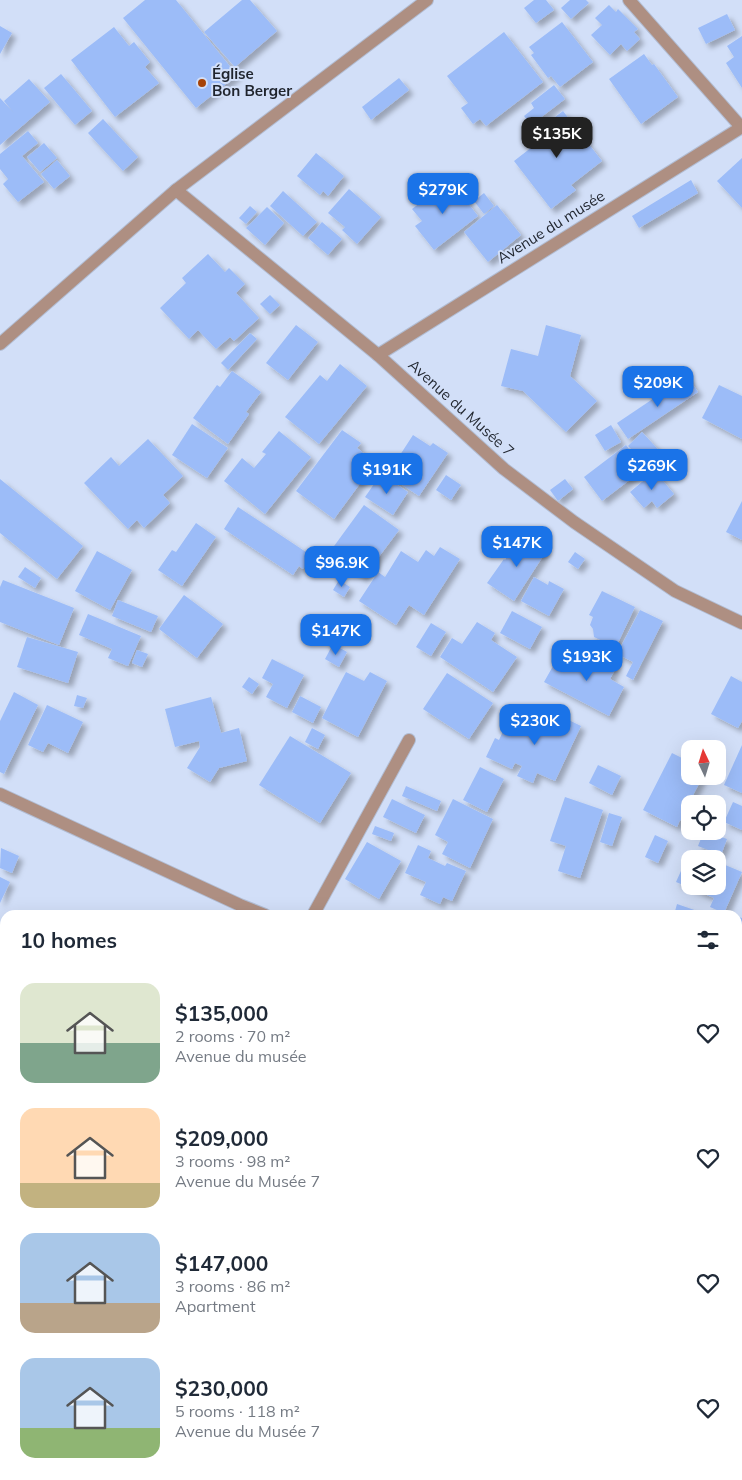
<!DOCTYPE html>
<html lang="en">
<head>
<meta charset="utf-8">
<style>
  :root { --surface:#fff; --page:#f6f6f7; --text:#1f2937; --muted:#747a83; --accent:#1a73e8 }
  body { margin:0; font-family:Mulish,sans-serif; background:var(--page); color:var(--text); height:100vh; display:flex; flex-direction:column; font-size:19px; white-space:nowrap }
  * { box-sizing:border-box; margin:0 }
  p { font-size:16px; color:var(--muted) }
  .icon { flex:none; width:28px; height:28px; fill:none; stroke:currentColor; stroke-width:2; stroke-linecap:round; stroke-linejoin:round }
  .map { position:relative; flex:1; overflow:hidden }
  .sheet { position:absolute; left:0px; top:910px; width:742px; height:570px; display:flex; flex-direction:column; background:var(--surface); border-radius:15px 15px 0 0; box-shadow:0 5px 20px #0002 }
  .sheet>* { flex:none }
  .needle { width:32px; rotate:356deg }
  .fabs { position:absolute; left:681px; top:740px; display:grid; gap:10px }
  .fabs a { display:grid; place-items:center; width:45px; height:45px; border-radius:10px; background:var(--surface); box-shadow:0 5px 20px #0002; font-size:25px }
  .price { position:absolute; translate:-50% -42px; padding:0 11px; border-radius:10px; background:var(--accent); color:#fff; font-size:16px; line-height:32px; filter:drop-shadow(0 1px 2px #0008) }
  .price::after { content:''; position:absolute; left:50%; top:30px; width:15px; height:11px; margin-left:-8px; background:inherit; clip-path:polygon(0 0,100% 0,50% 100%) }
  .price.on { background:#222; color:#fff }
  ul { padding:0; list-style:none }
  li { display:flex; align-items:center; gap:15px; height:125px; padding:0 20px }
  li span { display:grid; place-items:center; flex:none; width:140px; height:100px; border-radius:15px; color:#555 }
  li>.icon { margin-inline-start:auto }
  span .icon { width:60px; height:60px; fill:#fffc; stroke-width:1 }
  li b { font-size:21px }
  h2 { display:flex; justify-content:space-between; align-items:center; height:60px; padding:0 20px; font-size:21px }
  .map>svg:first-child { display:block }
  .building { fill:#9cbcf8; filter:url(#shadow) }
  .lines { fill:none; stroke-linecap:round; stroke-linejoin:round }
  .minor-casing { stroke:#b2bdd3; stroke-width:14 }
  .minor { stroke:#ae8f82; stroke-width:12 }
  .poi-dot { fill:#a64308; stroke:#d2dff8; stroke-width:2 }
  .labels { text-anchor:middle; stroke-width:4; stroke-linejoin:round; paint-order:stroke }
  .poi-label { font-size:15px; font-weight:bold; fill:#1f242d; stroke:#d2dff8; text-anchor:start }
  .street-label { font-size:15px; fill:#1f242d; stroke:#d2dff8 }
</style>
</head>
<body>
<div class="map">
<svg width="742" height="1480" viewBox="0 0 742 1480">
  <defs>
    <filter id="shadow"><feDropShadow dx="4.5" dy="4.5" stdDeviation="2.5" flood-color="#0004"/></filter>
  </defs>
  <rect width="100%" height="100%" fill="#d2dff8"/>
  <g class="building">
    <polygon points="145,0 176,0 237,75 196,108 123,18"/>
    <polygon points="242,0 250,0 277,31 235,67 204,32"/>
    <polygon points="534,0 546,0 554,10 536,23 524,8"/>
    <polygon points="570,0 586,0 589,3 571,19 561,8"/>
    <polygon points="609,5 616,12 618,9 638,29 634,32 640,39 627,51 621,44 610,55 591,35 602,25 595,18"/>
    <polygon points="727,14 735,30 706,44 698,28"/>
    <polygon points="562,22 593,62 560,87 551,76 548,78 531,55 534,53 529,47"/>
    <polygon points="0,26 12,33 0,54"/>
    <polygon points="114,27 129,46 134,42 150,62 145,67 159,83 115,117 71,60"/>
    <polygon points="504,32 543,82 486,126 480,119 473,124 461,108 468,103 447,76"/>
    <polygon points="742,36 742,88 726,63 734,57 727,46"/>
    <polygon points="644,54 652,65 654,64 678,97 641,124 609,79"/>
    <polygon points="61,74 92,111 75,125 44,88"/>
    <polygon points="399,78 409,90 371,120 362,107"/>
    <polygon points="29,79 50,102 0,145 0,98 14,113 4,101"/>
    <polygon points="554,85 565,99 531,125 524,116 534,108 531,103"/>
    <polygon points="563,111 602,161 571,185 576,190 551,209 514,161 532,147 526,139"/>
    <polygon points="103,119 138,157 123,171 88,133"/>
    <polygon points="28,131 38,143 22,156 44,182 18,202 3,184 8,179 0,169 0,154"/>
    <polygon points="44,143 57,158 40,172 27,157"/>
    <polygon points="316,153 344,176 328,196 323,191 320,195 297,176"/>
    <polygon points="742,158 742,208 717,181"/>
    <polygon points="57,160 70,176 54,189 41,174"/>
    <polygon points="450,180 478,216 434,250 415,226 422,221 412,209"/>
    <polygon points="691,180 698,193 639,228 632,216"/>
    <polygon points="349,189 381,217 357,244 342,230 345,227 328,213"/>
    <polygon points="283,191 317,222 303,236 270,206"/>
    <polygon points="484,193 494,206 484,214 474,201"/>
    <polygon points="497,205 521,235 488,262 464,232"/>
    <polygon points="250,206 257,212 246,224 239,218"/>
    <polygon points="267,207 284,223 265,245 246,228"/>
    <polygon points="322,222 342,239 328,255 308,238"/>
    <polygon points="208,254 225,272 229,268 245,284 236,293 259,318 234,341 230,337 216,349 198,330 189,339 160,308 186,283 182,278"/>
    <polygon points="270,295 280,305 270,314 260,304"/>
    <polygon points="296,325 318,342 288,380 266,363"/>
    <polygon points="546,325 581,335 570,376 597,401 566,432 523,391 501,386 511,349 538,356"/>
    <polygon points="250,333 257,339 228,370 221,363"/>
    <polygon points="340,364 367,386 319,444 285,417 320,375 327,381"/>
    <polygon points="232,371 261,392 246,412 249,414 228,444 193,418 217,385 220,387"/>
    <polygon points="687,376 698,392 628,439 617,423"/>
    <polygon points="719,385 742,396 742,439 702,418"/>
    <polygon points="192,424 228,448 207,478 172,455"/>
    <polygon points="611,425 621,442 605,451 595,435"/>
    <polygon points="342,430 361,443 357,448 371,459 362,470 367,474 334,519 296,491"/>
    <polygon points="279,431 311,457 265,514 224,481 242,458 254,468 266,454 262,452"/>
    <polygon points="642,432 666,458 652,470 628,446"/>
    <polygon points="413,435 430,446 433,443 448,453 419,496 387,475"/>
    <polygon points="148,439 183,476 163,495 170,503 144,528 137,520 128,529 84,483 111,457 119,466"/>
    <polygon points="626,445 644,469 602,501 584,477"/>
    <polygon points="655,471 674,494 657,508 652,501 644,508 630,492"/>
    <polygon points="381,474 408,492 393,515 365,497"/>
    <polygon points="446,475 461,485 451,500 436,490"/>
    <polygon points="0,479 83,546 57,579 0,533"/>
    <polygon points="565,479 573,489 558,501 550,490"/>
    <polygon points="742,501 742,540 726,532"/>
    <polygon points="364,505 399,530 363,578 329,553"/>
    <polygon points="238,507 312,556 303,569 299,566 293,575 224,529"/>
    <polygon points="196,523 216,537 182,586 158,570 172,550 176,552"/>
    <polygon points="525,536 547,550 514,601 487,583 504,559 505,560 513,548 516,550"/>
    <polygon points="440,547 460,559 424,615 409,605 396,625 359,601 378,572 385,577 401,551 418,562 426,550 434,556"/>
    <polygon points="97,551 132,570 110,610 75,591"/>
    <polygon points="575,552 585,559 578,569 568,562"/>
    <polygon points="25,567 41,578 35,588 18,577"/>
    <polygon points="534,577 548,585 549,581 564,589 549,616 521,601"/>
    <polygon points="3,580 74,608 59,645 0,622 0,587"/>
    <polygon points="339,580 350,587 344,597 333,590"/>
    <polygon points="602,591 635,607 616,647 594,637 593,629 590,625 593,617 589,615"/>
    <polygon points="184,595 223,624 197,658 159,629"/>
    <polygon points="118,600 158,616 151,632 112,616"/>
    <polygon points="640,610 663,621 633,680 626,676 633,662 617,654"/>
    <polygon points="512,611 542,627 530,649 500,633"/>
    <polygon points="88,614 141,636 128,666 108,658 112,649 79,635"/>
    <polygon points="477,622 495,633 491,640 517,657 493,692 440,657 452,638 462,644"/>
    <polygon points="431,623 446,632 431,656 416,647"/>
    <polygon points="27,637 78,652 68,683 17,667"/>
    <polygon points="333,644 347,652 339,667 325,659"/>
    <polygon points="137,650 148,654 142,667 132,663"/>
    <polygon points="590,652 617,666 610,679 624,687 609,716 544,682 557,659 562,662 565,656 582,665"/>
    <polygon points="272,659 304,675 287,708 266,697 273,684 262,678"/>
    <polygon points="346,672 364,681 370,672 387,681 358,737 322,718"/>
    <polygon points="447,673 493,703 469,739 423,709"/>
    <polygon points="731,676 742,682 742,721 738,728 711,714"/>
    <polygon points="249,677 259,684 252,694 242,687"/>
    <polygon points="14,692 38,705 4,774 0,772 0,721"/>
    <polygon points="77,695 87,698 83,708 74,706"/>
    <polygon points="300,696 321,707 313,723 292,712"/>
    <polygon points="211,697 221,733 239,728 247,761 219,768 210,782 187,768 200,747 199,741 175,747 165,709"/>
    <polygon points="47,705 83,722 68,753 48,743 43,752 28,745"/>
    <polygon points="552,712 581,726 555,781 537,773 533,783 517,776 522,766 515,763 512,769 486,757 495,738 499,740 511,714 544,729"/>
    <polygon points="312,728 325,735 318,749 305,742"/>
    <polygon points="290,736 351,773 320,823 259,785"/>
    <polygon points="742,745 742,793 724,785"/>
    <polygon points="672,753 690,762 690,776 703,776 691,799 697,802 696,804 690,804 690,817 687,823 680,820 677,827 643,810"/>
    <polygon points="598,765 621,776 612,795 589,783"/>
    <polygon points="480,767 504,779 487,812 463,800"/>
    <polygon points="406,786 441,801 437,811 402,796"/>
    <polygon points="565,797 603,810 580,878 558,871 566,846 550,841"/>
    <polygon points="392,799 425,815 416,833 383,817"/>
    <polygon points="453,799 493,819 470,868 442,854 448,842 435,835"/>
    <polygon points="733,802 742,806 742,830 724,822"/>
    <polygon points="609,813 622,817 612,846 600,842"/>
    <polygon points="375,826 394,833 391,841 372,834"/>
    <polygon points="704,831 727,839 721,855 698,846"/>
    <polygon points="655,835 668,841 658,863 645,857"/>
    <polygon points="367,842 401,861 379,899 345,879"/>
    <polygon points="418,845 431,851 428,858 445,866 447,863 466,871 452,901 443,897 440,904 420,895 426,882 405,873"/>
    <polygon points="1,848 19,856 12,873 0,868"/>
    <polygon points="685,862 690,864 690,886 718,886 718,862 742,872 724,913 710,907 714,898 676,882"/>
    <polygon points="0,877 10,882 0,903"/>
    <polygon points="677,904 709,915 674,915"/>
    <polygon points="738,917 742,918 742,966 738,965"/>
    <polygon points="0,950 5,952 5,990 0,988"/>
    <polygon points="738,975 742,976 742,1022 738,1021"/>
    <polygon points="738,1209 742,1211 742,1267 738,1264"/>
    <polygon points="738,1308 742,1310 742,1348 738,1346"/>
    <polygon points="0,1428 5,1430 5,1455 0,1454"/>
    <polygon points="158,1475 238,1475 240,1476 238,1480 155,1480"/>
    <polygon points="366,1475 422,1475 434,1480 364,1480"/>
    <polygon points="493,1475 539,1475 550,1480 491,1480"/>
  </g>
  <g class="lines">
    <g class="minor-casing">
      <g id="minor">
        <polyline points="629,0 742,128"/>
        <polyline points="176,190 378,355 504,469 574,522 675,591 742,623"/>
        <polyline points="0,344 176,190 427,0"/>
        <polyline points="378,355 742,127"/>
        <polyline points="0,794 240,905 265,915"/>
        <polyline points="313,915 409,740"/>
        <polyline points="738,1096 742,1098"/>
        <polyline points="0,1225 5,1227"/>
        <polyline points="612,1475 627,1480"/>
        <polyline points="66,1480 68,1475"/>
        <polyline points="453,1480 455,1475"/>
      </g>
    </g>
    <use href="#minor" class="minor"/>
  </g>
  <circle class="poi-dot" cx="202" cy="83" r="5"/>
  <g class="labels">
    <g class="poi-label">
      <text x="212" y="79">Église<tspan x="212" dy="17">Bon Berger</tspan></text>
    </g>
    <g class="street-label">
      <text transform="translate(551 227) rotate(-32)" y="5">Avenue du musée</text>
      <text transform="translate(461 408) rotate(42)" y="5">Avenue du Musée 7</text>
    </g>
  </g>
</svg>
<div class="fabs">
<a><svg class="needle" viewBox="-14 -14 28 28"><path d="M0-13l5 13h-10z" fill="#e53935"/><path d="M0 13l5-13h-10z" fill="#747a83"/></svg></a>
<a><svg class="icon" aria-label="locate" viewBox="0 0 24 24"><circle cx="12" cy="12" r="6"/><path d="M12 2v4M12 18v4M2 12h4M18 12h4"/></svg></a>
<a><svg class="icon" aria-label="layers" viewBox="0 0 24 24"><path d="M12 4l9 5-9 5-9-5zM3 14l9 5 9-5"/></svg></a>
</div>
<b class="price on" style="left:557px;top:159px">$135K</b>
<b class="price" style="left:443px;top:215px">$279K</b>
<b class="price" style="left:658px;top:408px">$209K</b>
<b class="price" style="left:652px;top:491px">$269K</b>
<b class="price" style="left:387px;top:495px">$191K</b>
<b class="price" style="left:517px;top:568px">$147K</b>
<b class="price" style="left:342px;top:588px">$96.9K</b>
<b class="price" style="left:336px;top:656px">$147K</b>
<b class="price" style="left:587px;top:682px">$193K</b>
<b class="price" style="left:535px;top:746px">$230K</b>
<section class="sheet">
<h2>10 homes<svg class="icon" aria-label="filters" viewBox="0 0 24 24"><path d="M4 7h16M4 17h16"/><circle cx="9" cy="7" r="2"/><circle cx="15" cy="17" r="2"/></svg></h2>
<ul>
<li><span style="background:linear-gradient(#dfe7d0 60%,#7fa58c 0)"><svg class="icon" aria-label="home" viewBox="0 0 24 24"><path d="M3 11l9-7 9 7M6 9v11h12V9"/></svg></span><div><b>$135,000</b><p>2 rooms · 70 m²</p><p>Avenue du musée</p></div><svg class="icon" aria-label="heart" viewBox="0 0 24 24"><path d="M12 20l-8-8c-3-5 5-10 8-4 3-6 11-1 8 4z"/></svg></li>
<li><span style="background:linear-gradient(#ffd9b3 75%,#c2b280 0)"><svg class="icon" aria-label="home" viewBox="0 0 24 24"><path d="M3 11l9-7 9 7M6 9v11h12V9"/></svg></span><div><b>$209,000</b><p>3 rooms · 98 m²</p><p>Avenue du Musée 7</p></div><svg class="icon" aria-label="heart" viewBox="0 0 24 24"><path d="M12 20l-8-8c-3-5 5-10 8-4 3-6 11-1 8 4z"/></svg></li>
<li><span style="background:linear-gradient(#a9c7e8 70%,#b9a48a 0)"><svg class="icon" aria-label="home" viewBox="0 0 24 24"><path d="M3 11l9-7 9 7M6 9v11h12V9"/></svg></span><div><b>$147,000</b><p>3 rooms · 86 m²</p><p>Apartment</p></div><svg class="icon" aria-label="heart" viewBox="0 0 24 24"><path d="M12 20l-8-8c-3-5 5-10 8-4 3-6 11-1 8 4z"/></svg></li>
<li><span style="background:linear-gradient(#a9c7e8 70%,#8fb573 0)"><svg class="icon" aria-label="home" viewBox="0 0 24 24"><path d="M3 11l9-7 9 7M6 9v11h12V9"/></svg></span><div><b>$230,000</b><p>5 rooms · 118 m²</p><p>Avenue du Musée 7</p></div><svg class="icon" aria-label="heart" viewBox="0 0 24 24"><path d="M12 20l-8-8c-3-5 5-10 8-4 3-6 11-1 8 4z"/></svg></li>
</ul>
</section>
</div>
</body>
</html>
